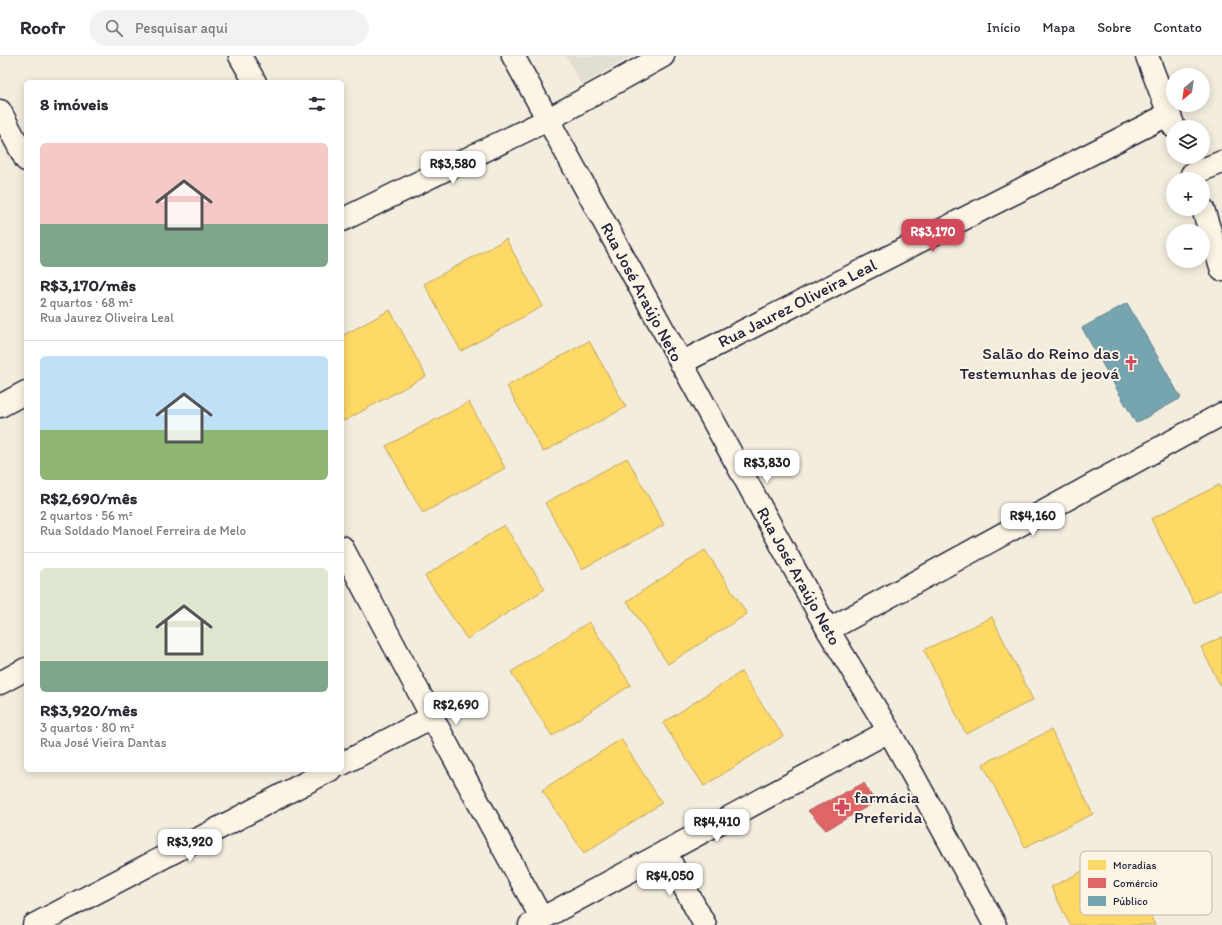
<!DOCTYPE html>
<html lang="pt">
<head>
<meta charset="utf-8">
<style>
  :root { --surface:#fff; --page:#f2f2f3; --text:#2b2b33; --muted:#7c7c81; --line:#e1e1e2; --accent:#d1495b }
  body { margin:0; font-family:Itim,sans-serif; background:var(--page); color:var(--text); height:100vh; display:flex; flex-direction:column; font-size:15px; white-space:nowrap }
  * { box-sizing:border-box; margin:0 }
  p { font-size:13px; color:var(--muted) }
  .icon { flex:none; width:22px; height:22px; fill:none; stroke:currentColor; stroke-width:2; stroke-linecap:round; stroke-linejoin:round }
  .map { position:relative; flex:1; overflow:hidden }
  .panel { position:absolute; left:24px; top:24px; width:320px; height:692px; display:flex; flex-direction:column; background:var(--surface); border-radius:6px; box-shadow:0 2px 10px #0003 }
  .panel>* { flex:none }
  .needle { width:26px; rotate:209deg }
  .tools { position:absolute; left:1166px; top:12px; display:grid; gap:8px }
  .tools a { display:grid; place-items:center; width:44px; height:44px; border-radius:50%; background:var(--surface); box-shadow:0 2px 10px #0003; font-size:20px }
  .price { position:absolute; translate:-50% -34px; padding:0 9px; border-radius:8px; background:#fff; color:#222; font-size:13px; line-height:26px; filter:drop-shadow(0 1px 2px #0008) }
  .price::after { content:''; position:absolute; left:50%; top:24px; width:12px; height:9px; margin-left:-6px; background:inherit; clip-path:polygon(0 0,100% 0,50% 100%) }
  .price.on { background:var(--accent); color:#fff }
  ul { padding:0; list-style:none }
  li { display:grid; align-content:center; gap:8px; height:212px; padding:0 16px }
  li+li { border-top:1px solid var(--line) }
  li span { display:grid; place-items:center; height:124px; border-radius:6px; color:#555 }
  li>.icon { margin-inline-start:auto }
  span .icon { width:72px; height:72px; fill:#fffc; stroke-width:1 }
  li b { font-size:17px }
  h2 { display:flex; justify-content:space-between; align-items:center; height:48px; padding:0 16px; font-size:17px }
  header { display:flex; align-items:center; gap:24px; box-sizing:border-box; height:56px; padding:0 20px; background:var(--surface); border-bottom:1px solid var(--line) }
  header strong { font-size:19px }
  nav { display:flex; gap:22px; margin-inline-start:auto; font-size:14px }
  .search { width:280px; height:36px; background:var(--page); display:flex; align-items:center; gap:10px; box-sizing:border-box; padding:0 14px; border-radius:22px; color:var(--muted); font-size:15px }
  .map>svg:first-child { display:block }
  .built { fill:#e3ded2 }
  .homes { fill:#ffd966; stroke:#bda259 }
  .shops { fill:#e06666; stroke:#a75259 }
  .public { fill:#76a5af; stroke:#5d7e8c }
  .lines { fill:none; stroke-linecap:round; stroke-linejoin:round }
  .minor-casing { stroke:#22223b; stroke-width:25 }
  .minor { stroke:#fcf5e5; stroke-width:22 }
  .labels { text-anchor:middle; stroke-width:4; stroke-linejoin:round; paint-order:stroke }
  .street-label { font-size:17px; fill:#22223b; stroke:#fcf5e5 }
  .poi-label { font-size:17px; fill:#22223b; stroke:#fcf5e5; text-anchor:end }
  .key { fill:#fcf5e5; stroke:#bbb6b2; stroke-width:1 }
  .key-label { font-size:11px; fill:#22223b }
</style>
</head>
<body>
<header>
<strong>Roofr</strong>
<div class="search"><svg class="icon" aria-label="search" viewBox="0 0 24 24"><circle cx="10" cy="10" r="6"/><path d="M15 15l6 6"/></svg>Pesquisar aqui</div>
<nav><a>Início</a><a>Mapa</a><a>Sobre</a><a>Contato</a></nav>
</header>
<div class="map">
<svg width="1222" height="869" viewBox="0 0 1222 869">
  <rect width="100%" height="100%" fill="#f3edde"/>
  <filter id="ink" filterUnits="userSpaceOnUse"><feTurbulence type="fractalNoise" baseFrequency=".025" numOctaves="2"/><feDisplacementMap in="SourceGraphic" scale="8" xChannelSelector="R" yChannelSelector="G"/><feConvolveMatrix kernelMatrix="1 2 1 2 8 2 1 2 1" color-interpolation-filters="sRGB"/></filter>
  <g filter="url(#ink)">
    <polygon class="built" points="566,0 631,0 582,29"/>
    <g class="homes">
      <polygon points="506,183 543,250 461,295 424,228"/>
      <polygon points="390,254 426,320 344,365 342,361 342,280"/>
      <polygon points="589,285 626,351 543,396 507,330"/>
      <polygon points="469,346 505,412 423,457 386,390"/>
      <polygon points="627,402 664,469 582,513 545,447"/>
      <polygon points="1219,429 1222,435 1222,533 1194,547 1151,463"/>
      <polygon points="504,469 545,533 467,583 425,520"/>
      <polygon points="705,494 747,558 668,608 627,545"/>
      <polygon points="992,561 1033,644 966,678 924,594"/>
      <polygon points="589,566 631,629 552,680 511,616"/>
      <polygon points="1222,581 1222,633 1201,591"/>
      <polygon points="741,616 783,680 704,730 663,667"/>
      <polygon points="1051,674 1093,758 1025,791 983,708"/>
      <polygon points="621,683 662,747 584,797 542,734"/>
      <polygon points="1119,797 1155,869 1070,869 1051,831"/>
    </g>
    <polygon class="shops" points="864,727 875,746 826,774 808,755"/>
    <polygon class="public" points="1127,247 1181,342 1136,367 1082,272"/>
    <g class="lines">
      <g class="minor-casing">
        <g id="minor">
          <polyline points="240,0 255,26"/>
          <polyline points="513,0 828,574 889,675 995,869"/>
          <polyline points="1147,0 1174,71"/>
          <polyline points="0,55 26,104"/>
          <polyline points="1192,118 1222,106"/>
          <polyline points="1203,153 1222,214"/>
          <polyline points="342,164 549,63 663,0"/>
          <polyline points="681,307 1169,58"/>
          <polyline points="0,350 26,336"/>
          <polyline points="342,491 432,661 542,863"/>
          <polyline points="828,574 1222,358"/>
          <polyline points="0,627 26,613"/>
          <polyline points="342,708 432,661"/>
          <polyline points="665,796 705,869"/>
          <polyline points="34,869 330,714"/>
          <polyline points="530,869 889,675"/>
        </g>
      </g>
      <use href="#minor" class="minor"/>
    </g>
  </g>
  <defs>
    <g id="church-bare" transform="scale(1.2)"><path d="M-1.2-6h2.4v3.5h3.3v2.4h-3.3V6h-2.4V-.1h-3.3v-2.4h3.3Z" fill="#d1495b" stroke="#fcf5e5" stroke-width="2.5" paint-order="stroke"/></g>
    <g id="pharmacy-bare" transform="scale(1.2)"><path d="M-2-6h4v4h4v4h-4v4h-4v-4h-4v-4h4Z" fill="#d1495b" stroke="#fcf5e5" stroke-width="2.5" paint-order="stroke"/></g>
  </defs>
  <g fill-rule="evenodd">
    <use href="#church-bare" x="1131" y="307"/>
    <use href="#pharmacy-bare" x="842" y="751"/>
  </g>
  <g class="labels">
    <g class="street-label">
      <text transform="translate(642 236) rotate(62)" y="6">Rua José Araújo Neto</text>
      <text transform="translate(797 247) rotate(-27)" y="6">Rua Jaurez Oliveira Leal</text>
      <text transform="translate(799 520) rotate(61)" y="6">Rua José Araújo Neto</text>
    </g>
    <g class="poi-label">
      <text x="1119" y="303">Salão do Reino das<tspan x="1119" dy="20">Testemunhas de jeová</tspan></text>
      <text x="854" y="747" text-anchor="start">farmácia<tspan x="854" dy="20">Preferida</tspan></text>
    </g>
  </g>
  <rect x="1080" y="795" width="132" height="64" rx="6" class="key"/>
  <rect x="1088" y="804" width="18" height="10" fill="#ffd966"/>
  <rect x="1088" y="822" width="18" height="10" fill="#e06666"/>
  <rect x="1088" y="840" width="18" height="10" fill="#76a5af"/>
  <g class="key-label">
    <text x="1113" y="813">Moradias</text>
    <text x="1113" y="831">Comércio</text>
    <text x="1113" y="849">Público</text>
  </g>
</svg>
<div class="tools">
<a><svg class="needle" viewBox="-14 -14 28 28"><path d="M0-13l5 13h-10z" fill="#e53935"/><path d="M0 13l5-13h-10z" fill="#7c7c81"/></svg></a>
<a><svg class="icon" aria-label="layers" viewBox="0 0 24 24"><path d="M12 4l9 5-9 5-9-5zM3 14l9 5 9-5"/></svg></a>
<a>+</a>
<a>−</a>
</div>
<b class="price" style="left:453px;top:129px">R$3,580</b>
<b class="price on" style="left:933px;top:197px">R$3,170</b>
<b class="price" style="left:767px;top:428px">R$3,830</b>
<b class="price" style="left:1033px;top:481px">R$4,160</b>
<b class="price" style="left:456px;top:670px">R$2,690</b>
<b class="price" style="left:717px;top:787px">R$4,410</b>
<b class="price" style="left:190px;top:807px">R$3,920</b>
<b class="price" style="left:670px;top:841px">R$4,050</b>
<section class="panel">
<h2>8 imóveis<svg class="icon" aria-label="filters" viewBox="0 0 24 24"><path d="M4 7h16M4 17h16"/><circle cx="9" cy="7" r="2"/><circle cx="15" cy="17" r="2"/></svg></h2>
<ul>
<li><span style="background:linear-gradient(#f6c9c9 65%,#7fa58c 0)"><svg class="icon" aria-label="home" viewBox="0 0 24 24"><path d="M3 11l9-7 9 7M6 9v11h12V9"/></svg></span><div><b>R$3,170/mês</b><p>2 quartos · 68 m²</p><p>Rua Jaurez Oliveira Leal</p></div></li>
<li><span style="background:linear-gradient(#bfe0f5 60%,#8fb573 0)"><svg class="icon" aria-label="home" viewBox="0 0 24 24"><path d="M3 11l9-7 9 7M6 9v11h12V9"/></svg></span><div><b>R$2,690/mês</b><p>2 quartos · 56 m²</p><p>Rua Soldado Manoel Ferreira de Melo</p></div></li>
<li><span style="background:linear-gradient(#dfe7d0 75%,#7fa58c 0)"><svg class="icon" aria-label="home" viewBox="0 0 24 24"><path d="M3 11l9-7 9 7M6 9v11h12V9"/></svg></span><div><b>R$3,920/mês</b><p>3 quartos · 80 m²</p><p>Rua José Vieira Dantas</p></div></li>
</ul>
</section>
</div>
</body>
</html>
